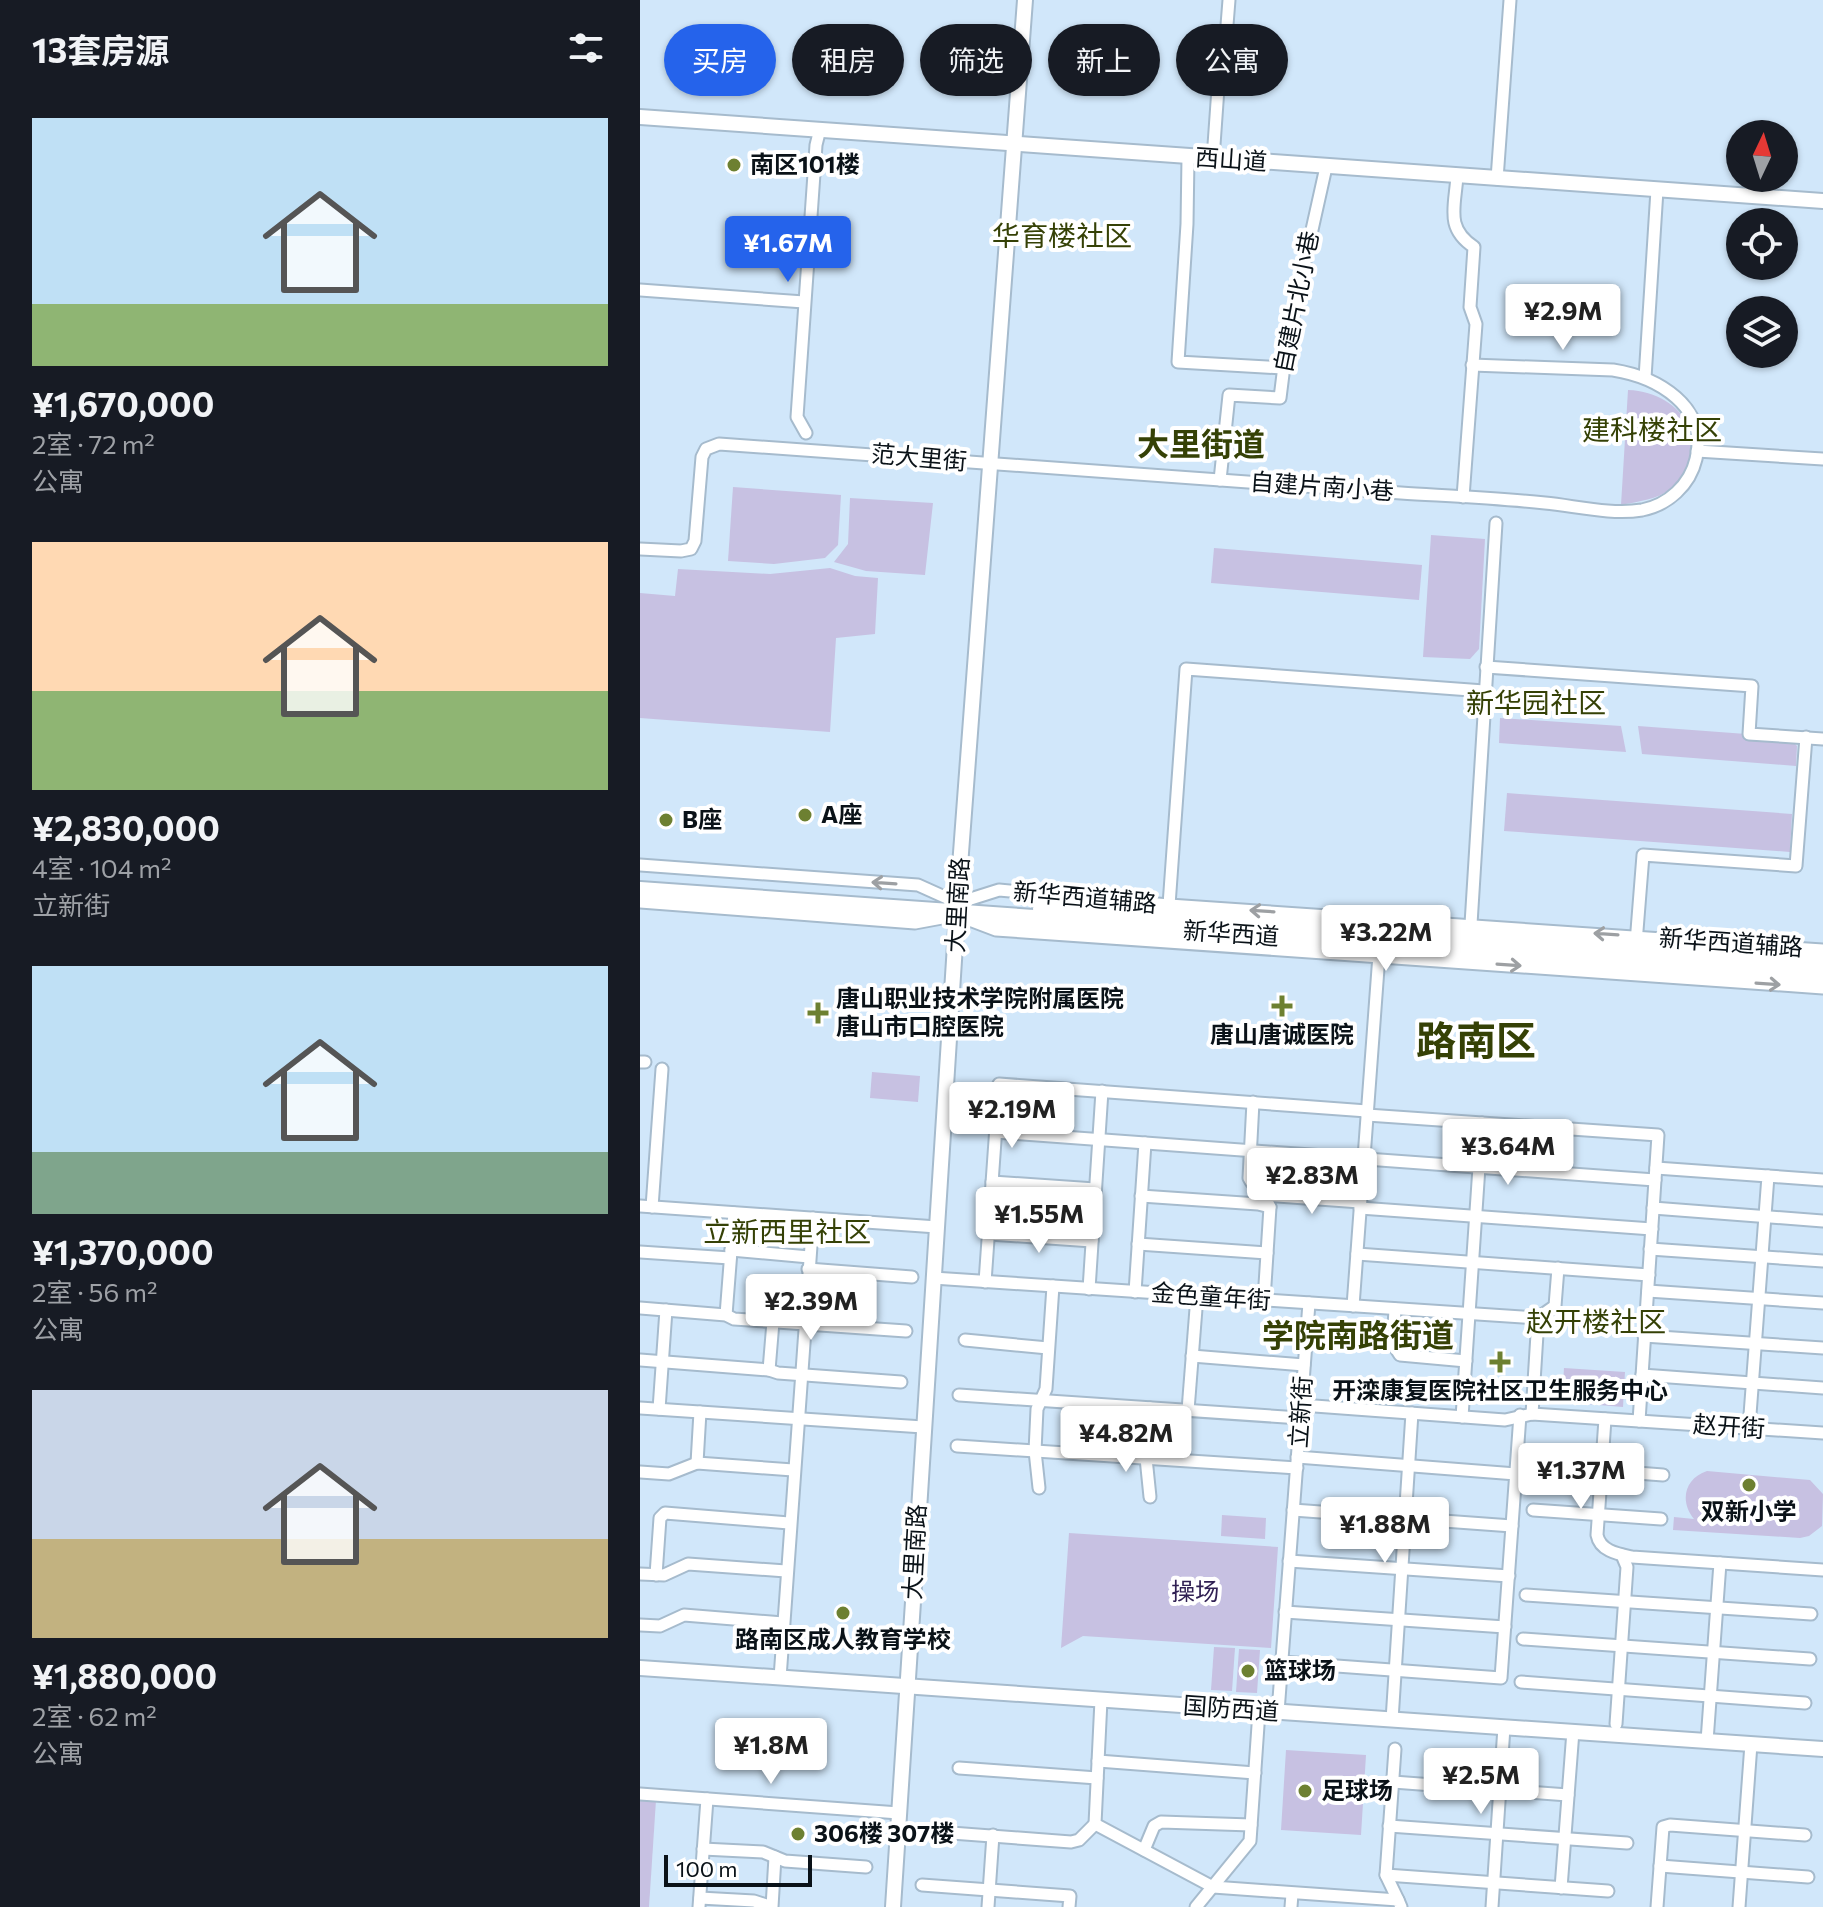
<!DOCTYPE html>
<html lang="zh">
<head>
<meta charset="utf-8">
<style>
  :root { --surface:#171b24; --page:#20242c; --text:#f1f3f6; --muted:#9ea1a6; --accent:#2563eb }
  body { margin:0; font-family:Commissioner,"Noto Sans SC",sans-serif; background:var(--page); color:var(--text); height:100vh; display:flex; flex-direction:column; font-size:30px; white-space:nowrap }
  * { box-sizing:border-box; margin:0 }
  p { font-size:26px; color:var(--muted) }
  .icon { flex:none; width:44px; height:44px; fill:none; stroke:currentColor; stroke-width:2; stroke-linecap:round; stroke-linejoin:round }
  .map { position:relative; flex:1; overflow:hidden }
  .side { display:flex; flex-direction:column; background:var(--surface); width:640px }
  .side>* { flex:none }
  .banner { position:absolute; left:24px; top:24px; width:760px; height:72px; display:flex; gap:16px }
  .needle { width:52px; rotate:4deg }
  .fabs { position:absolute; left:1086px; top:120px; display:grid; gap:16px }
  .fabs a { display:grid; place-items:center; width:72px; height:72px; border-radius:50%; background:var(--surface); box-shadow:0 2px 6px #0004; font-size:40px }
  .scale { position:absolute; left:24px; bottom:20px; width:148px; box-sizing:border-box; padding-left:8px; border:4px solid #0a1218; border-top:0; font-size:22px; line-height:28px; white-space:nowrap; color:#0a1218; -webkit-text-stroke:6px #fff; paint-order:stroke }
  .price { position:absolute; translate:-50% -68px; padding:0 18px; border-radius:8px; background:#fff; color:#222; font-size:26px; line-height:52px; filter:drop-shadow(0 2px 4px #0008) }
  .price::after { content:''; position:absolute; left:50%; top:48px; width:24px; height:18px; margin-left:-12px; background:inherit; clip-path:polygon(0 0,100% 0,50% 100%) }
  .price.current { background:var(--accent); color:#fff }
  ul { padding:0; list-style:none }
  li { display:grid; align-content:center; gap:16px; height:424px; padding:0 32px }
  li span { display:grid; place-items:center; height:248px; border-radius:0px; color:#555 }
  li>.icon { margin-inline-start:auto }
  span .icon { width:144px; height:144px; fill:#fffc; stroke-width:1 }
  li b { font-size:34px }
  h2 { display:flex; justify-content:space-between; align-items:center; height:96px; padding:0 32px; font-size:34px }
  .pill { padding:0 28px; border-radius:36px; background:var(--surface); box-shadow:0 2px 6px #0004; font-size:28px; line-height:72px }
  .pill.current { background:var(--accent); color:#fff }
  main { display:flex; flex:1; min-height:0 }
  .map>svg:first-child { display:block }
  .green { fill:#c7c1e2 }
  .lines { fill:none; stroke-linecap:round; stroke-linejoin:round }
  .minor-casing { stroke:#a6bbcd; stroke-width:15 }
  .tertiary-casing { stroke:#a6bbcd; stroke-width:18 }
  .primary-casing { stroke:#a6bbcd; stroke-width:22 }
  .minor { stroke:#fff; stroke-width:11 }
  .tertiary { stroke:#fff; stroke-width:14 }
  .primary { stroke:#fff; stroke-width:18 }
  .oneway { stroke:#9da0a3 }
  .poi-dot { fill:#6d8031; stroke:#fff; stroke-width:3 }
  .labels { text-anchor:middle; stroke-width:8; stroke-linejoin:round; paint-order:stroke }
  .street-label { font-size:24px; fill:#0a1218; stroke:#fff }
  .poi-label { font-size:24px; font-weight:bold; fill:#0a1218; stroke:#fff; text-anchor:start }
  .park-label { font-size:24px; fill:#302053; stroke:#fff }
  .quarter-label { font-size:28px; fill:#354106; stroke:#fff }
  .district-label { font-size:32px; font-weight:bold; fill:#354106; stroke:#fff }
  .town-label { font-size:40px; font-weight:bold; fill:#354106; stroke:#fff }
</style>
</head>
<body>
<main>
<section class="side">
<h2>13套房源<svg class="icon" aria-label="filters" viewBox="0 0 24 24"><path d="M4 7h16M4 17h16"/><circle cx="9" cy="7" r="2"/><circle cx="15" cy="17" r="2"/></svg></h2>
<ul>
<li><span style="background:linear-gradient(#bfe0f5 75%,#8fb573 0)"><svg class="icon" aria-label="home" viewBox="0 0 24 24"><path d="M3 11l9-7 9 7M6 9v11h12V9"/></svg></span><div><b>¥1,670,000</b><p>2室 · 72 m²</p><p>公寓</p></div></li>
<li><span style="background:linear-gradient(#ffd9b3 60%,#8fb573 0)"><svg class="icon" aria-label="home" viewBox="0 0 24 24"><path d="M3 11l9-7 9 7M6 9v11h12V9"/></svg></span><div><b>¥2,830,000</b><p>4室 · 104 m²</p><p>立新街</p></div></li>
<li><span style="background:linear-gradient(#bfe0f5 75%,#7fa58c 0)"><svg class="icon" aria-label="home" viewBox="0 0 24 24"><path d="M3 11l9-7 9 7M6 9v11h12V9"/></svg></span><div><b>¥1,370,000</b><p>2室 · 56 m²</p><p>公寓</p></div></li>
<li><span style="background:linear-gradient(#c9d6e8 60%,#c2b280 0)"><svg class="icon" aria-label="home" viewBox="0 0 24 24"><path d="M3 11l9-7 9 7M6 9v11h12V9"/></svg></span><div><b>¥1,880,000</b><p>2室 · 62 m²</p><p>公寓</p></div></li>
</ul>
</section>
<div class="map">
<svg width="1183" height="1907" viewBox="0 0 1183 1907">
  <rect width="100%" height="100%" fill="#d1e7fa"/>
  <g class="green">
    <path d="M988,390c57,2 90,59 41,100 -11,9 -33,12 -48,15z"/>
    <polygon points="93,487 201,495 198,545 185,558 134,564 88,561"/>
    <polygon points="210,498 293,503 285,575 226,571 194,562 208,544"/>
    <polygon points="791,535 845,539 839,649 830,659 783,657"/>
    <polygon points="574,548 782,565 779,600 571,583"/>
    <polygon points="190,568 215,576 238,578 235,634 196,638 190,732 0,718 0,593 35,596 38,569 130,574"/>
    <polygon points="860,718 981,726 986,752 859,743"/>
    <polygon points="998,726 1148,737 1157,746 1156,766 1002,754"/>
    <polygon points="867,793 1152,814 1150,852 864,831"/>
    <polygon points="232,1072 280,1076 278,1102 230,1098"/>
    <polygon points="924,1368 985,1372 983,1407 922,1402"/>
    <path d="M1067,1471l103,9 13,14 -1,32 -13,10 -9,2 -127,-8 1,-13 20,2c-15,-18 -9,-41 13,-48z"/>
    <polygon points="582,1515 626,1518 625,1539 581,1536"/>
    <polygon points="429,1533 638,1547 631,1648 443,1636 421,1648"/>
    <polygon points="574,1647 595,1648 592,1691 571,1690"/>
    <polygon points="599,1649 620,1650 617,1693 596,1692"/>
    <polygon points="646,1750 726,1755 721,1835 641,1830"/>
    <polygon points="0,1799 16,1800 9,1907 0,1907"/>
  </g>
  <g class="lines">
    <g class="minor-casing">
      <g id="minor">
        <polyline points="548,157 547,224 538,362 643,368"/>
        <polyline points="573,159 580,60 585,50 589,0"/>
        <path d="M817,176c-2,31 -12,52 17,71l-4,60 6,17 -13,173"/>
        <polyline points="857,179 870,0"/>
        <polyline points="0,290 164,302"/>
        <polyline points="1005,378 1017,190"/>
        <polyline points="166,433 157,417 176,145 180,129"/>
        <polyline points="1057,451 1183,459"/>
        <polyline points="580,480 589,395 640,398 647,342 686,167"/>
        <path d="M0,549l41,2 10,-2 4,-8 7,-84 4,-8 13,-5c227,16 454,33 682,49 48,3 96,5 144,10 31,3 66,12 97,7 26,-5 48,-25 54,-51 13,-53 -39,-82 -83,-89l-141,-5"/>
        <polyline points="846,667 1112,686 1109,734 1183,739"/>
        <polyline points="0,865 278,885 318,903 359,890 529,905 1183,950"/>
        <polyline points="0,902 275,923 302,918"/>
        <polyline points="529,905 546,669 844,691"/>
        <polyline points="327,919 356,930 1183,988"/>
        <polyline points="831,924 856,523"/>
        <polyline points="996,943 1003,855 1156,866 1166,737"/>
        <polyline points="0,1062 5,1062"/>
        <path d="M613,1102l-4,76c6,12 16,16 21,29l-6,93"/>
        <polyline points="727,1115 1018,1135 999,1421"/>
        <polyline points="355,1132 1015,1180"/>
        <polyline points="1016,1168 1128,1176 1109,1428"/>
        <polyline points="1128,1176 1183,1180"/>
        <polyline points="352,1182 455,1189"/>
        <polyline points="625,1195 720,1202"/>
        <polyline points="501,1196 618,1204 630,1207"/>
        <polyline points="0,1206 297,1227"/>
        <polyline points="12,1207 22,1069"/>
        <polyline points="720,1208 1012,1229"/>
        <polyline points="1013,1208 1183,1221"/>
        <polyline points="349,1234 452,1241"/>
        <polyline points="498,1244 627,1253"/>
        <polyline points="1010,1249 1183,1261"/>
        <polyline points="91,1250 169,1257"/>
        <polyline points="0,1252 90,1258"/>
        <polyline points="717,1254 1009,1275"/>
        <polyline points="168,1269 272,1277"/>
        <polyline points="293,1278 898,1318 892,1414"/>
        <polyline points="345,1282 359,1084 727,1111"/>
        <polyline points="449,1289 462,1091"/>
        <polyline points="1008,1291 1183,1303"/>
        <polyline points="495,1292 505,1143"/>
        <polyline points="713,1306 739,955"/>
        <polyline points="0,1308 86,1315 94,1319 266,1331"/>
        <polyline points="755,1309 753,1344 760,1355 826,1361"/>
        <polyline points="86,1315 94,1213"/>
        <polyline points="898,1318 915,1306 918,1268"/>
        <polyline points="1004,1336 1183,1348"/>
        <polyline points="325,1340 408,1348"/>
        <polyline points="552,1356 664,1365"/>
        <polyline points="0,1360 129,1370 133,1322"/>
        <polyline points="129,1370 138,1373 261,1382"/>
        <polyline points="1002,1375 1183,1388"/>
        <polyline points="319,1395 660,1418"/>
        <polyline points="661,1405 865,1420 892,1414 1183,1433"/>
        <polyline points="0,1408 283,1427"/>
        <polyline points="510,1408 506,1458 510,1497"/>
        <polyline points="19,1409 26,1310"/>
        <polyline points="548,1410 557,1296"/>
        <polyline points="822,1417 842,1123"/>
        <path d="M965,1419l-8,116c3,16 21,19 35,22l191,13"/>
        <polyline points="317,1446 657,1468"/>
        <polyline points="657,1457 876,1474"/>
        <polyline points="57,1463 60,1412"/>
        <polyline points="892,1465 1023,1475"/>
        <polyline points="0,1472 29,1474 57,1463 153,1470"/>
        <polyline points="399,1488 395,1451 397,1409 406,1389 413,1286"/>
        <polyline points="653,1510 872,1526"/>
        <polyline points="893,1510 1021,1519"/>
        <polyline points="649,1561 869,1576"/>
        <polyline points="0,1574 24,1575 48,1564 146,1571"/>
        <polyline points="16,1575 20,1518 25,1513 149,1523"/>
        <polyline points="886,1595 1171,1614"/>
        <polyline points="645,1612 865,1627"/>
        <polyline points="0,1625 20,1626 44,1615 143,1623"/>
        <polyline points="883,1639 1170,1659"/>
        <polyline points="642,1662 861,1678 880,1415"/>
        <polyline points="140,1678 173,1218"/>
        <polyline points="881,1682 1165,1703"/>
        <polyline points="461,1700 455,1824 573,1887 758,1900 761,1907"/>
        <polyline points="638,1712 669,1303"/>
        <polyline points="752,1720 772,1413"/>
        <polyline points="976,1724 987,1567 982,1555"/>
        <polyline points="1067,1741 1080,1563"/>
        <polyline points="755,1749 746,1875 758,1900"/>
        <polyline points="458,1761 615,1773"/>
        <polyline points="319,1768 457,1778"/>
        <polyline points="753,1782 928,1795"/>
        <polyline points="0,1794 259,1813"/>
        <polyline points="749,1826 987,1843"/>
        <polyline points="258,1829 431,1842 439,1840 455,1824"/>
        <polyline points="63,1849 123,1852 145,1861 226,1867"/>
        <polyline points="504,1850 514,1826 521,1822 611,1825"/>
        <polyline points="1020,1866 1168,1877"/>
        <polyline points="746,1875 968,1891"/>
        <polyline points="282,1885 430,1896 429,1907"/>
        <polyline points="921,1888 933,1731"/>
        <polyline points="60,1898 114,1901 132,1907 135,1857"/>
        <polyline points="59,1907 67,1799"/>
        <polyline points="348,1907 353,1835"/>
        <polyline points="556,1907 610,1841 619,1711"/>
        <polyline points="651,1907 652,1894"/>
        <polyline points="852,1907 864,1727"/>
        <polyline points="1017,1907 1023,1827 1030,1825 1165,1835"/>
        <polyline points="1099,1907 1111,1744"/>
      </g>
    </g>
    <g class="tertiary-casing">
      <g id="tertiary">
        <polyline points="0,117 1183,201"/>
        <polyline points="0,1668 1183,1749"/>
        <path d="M253,1907c22,-347 47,-694 67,-1041l65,-866"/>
      </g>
    </g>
    <g class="primary-casing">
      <g id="primary">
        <polyline points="0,891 1183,975"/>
        <polyline points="402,909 1183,961"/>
      </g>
    </g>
    <use href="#minor" class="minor"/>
    <use href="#tertiary" class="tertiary"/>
    <use href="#primary" class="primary"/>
  </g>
  <defs><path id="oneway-shaft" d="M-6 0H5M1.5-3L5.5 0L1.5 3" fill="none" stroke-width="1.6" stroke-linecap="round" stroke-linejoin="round" transform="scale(2)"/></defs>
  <g class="oneway">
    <use href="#oneway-shaft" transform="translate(244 883) rotate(-176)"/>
    <use href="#oneway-shaft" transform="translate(622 911) rotate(-176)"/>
    <use href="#oneway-shaft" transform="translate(966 934) rotate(-176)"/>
    <use href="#oneway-shaft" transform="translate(869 965) rotate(4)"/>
    <use href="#oneway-shaft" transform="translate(1128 984) rotate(4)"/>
  </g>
  <g class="poi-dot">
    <circle cx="94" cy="165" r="8"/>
    <circle cx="165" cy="815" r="8"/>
    <circle cx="26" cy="820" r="8"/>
    <path d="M638 994h8v8h8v8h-8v8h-8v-8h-8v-8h8z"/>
    <path d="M174 1001h8v8h8v8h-8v8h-8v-8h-8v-8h8z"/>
    <path d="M856 1350h8v8h8v8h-8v8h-8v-8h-8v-8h8z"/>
    <circle cx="1109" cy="1485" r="8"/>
    <circle cx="203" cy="1613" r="8"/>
    <circle cx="608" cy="1671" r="8"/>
    <circle cx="665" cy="1791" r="8"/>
    <circle cx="158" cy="1834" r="8"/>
  </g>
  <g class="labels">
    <g class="street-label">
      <text transform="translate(591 160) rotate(4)" y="8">西山道</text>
      <text transform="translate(657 302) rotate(-79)" y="8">自建片北小巷</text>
      <text transform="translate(279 458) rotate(5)" y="8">范大里街</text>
      <text transform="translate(682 487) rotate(4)" y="8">自建片南小巷</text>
      <text transform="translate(445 898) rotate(5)" y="8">新华西道辅路</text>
      <text transform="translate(318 905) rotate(-87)" y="8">大里南路</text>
      <text transform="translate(591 934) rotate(4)" y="8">新华西道</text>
      <text transform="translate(1091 943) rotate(4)" y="8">新华西道辅路</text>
      <text transform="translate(571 1297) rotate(4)" y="8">金色童年街</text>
      <text transform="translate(661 1412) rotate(-86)" y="8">立新街</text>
      <text transform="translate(1089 1427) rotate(4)" y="8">赵开街</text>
      <text transform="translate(275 1552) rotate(-87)" y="8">大里南路</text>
      <text transform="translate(591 1709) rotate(4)" y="8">国防西道</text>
    </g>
    <g class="poi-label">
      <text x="110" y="173">南区101楼</text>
      <text x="181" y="823">A座</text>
      <text x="42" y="828">B座</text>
      <text x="196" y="1007">唐山职业技术学院附属医院<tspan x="196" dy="28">唐山市口腔医院</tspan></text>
      <text x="642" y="1043" text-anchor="middle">唐山唐诚医院</text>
      <text x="860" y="1399" text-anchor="middle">开滦康复医院社区卫生服务中心</text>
      <text x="1109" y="1520" text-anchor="middle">双新小学</text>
      <text x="203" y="1648" text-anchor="middle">路南区成人教育学校</text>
      <text x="624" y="1679">篮球场</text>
      <text x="681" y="1799">足球场</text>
      <text x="174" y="1842">306楼 307楼</text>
    </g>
    <g class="park-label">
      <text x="555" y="1600">操场</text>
    </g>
    <g class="quarter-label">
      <text x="422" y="246">华育楼社区</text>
      <text x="1012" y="440">建科楼社区</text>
      <text x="896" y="713">新华园社区</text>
      <text x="147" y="1242">立新西里社区</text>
      <text x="956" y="1332">赵开楼社区</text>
    </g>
    <g class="district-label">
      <text x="561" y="456">大里街道</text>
      <text x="718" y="1347">学院南路街道</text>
    </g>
    <g class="town-label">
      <text x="836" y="1055">路南区</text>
    </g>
  </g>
</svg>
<div class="fabs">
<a><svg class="needle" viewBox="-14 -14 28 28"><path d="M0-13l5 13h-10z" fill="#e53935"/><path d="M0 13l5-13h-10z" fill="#9ea1a6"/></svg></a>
<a><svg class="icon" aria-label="locate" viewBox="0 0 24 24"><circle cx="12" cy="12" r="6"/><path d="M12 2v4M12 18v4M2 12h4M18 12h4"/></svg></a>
<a><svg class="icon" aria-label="layers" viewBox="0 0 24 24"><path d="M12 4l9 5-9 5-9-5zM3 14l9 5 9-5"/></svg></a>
</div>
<div class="scale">100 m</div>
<b class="price current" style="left:148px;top:284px">¥1.67M</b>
<b class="price" style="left:923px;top:352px">¥2.9M</b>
<b class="price" style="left:746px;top:973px">¥3.22M</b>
<b class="price" style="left:372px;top:1150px">¥2.19M</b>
<b class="price" style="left:868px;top:1187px">¥3.64M</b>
<b class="price" style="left:672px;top:1216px">¥2.83M</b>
<b class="price" style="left:399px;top:1255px">¥1.55M</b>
<b class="price" style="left:171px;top:1342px">¥2.39M</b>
<b class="price" style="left:486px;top:1474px">¥4.82M</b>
<b class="price" style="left:941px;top:1511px">¥1.37M</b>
<b class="price" style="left:745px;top:1565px">¥1.88M</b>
<b class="price" style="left:131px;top:1786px">¥1.8M</b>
<b class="price" style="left:841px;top:1816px">¥2.5M</b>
<div class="banner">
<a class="pill current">买房</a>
<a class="pill">租房</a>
<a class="pill">筛选</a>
<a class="pill">新上</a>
<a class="pill">公寓</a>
</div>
</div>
</main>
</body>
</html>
